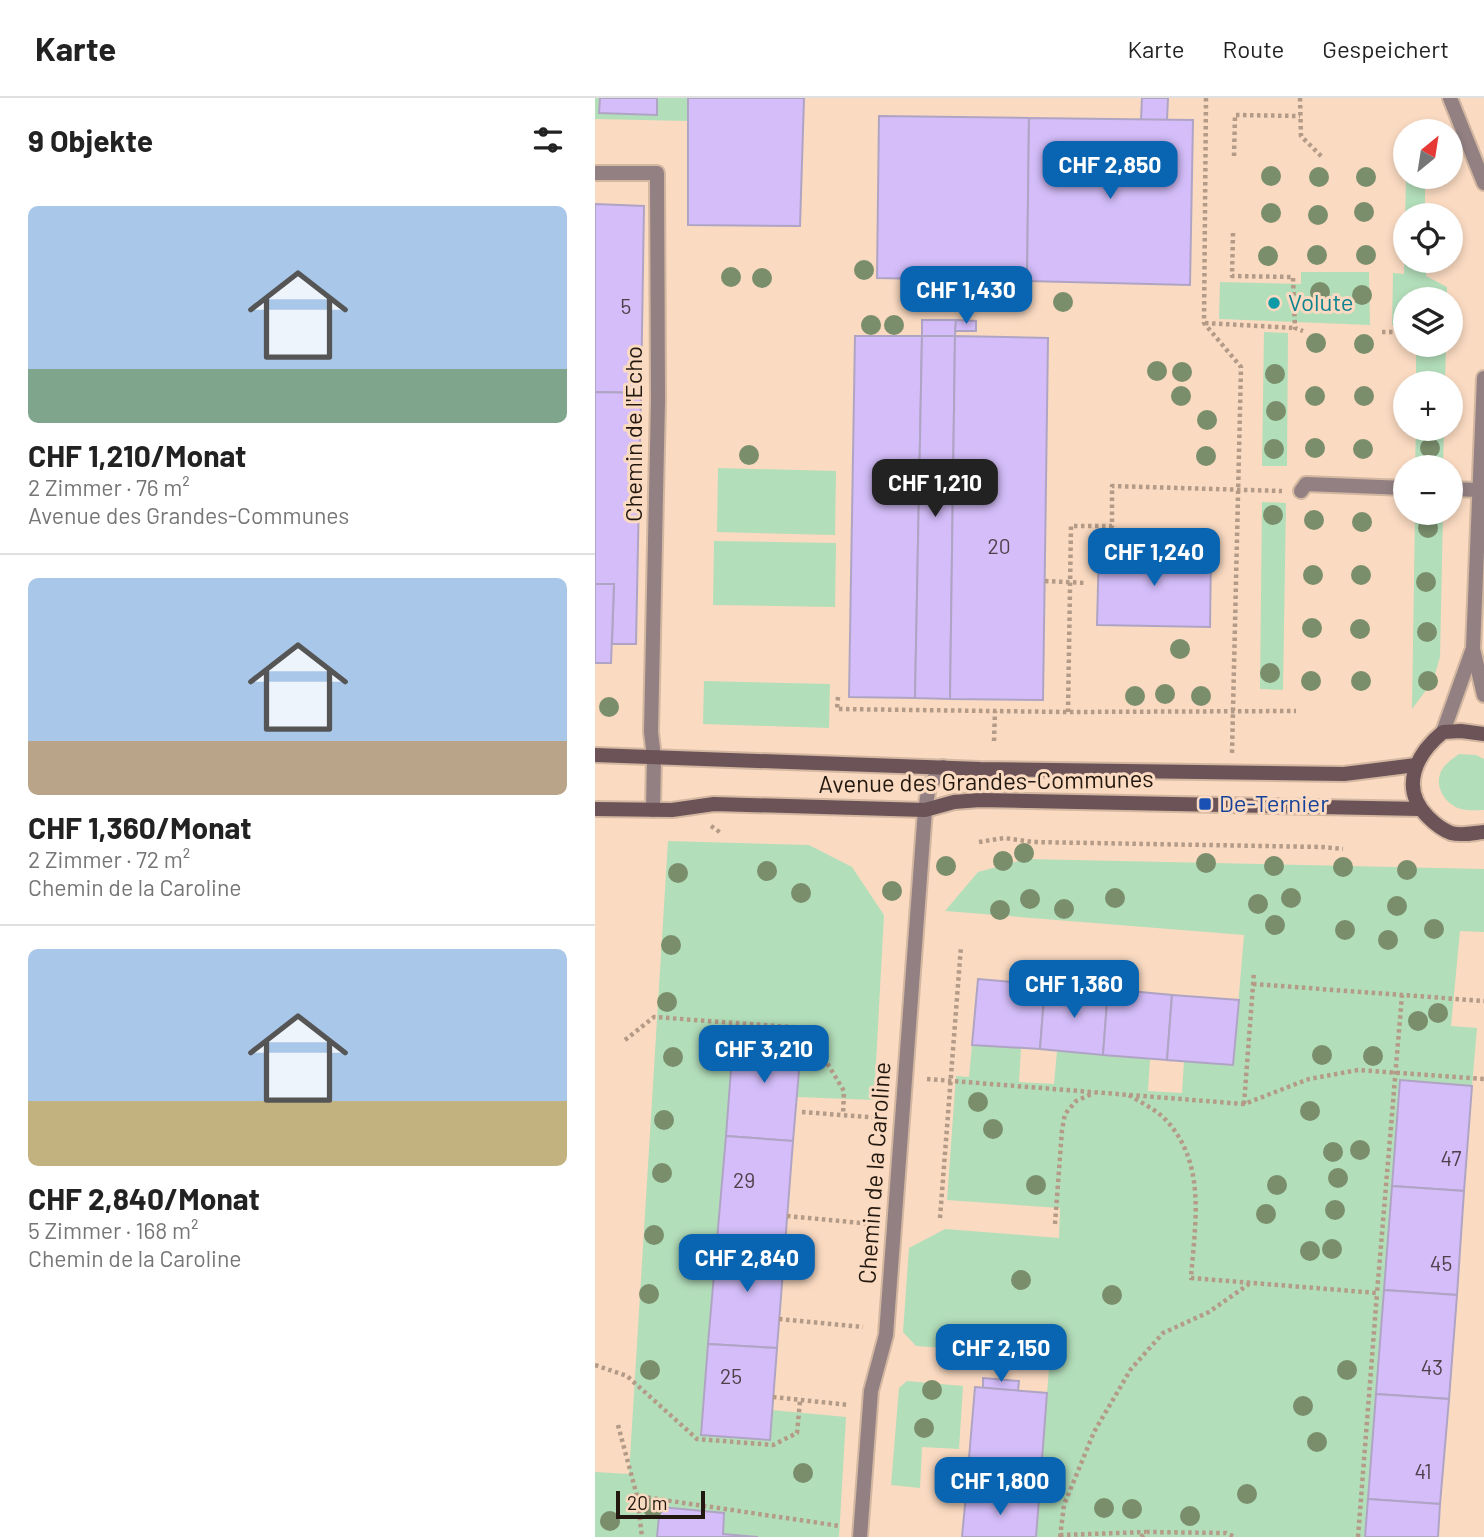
<!DOCTYPE html>
<html lang="de">
<head>
<meta charset="utf-8">
<style>
  :root { --surface:#fff; --page:#f2f2f2; --text:#222; --muted:#767676; --line:#e0e0e0; --accent:#0964b1 }
  body { margin:0; font-family:Barlow,sans-serif; background:var(--page); color:var(--text); height:100vh; display:flex; flex-direction:column; font-size:26px; white-space:nowrap }
  * { box-sizing:border-box; margin:0 }
  p { font-size:23px; color:var(--muted) }
  .icon { flex:none; width:38px; height:38px; fill:none; stroke:currentColor; stroke-width:2; stroke-linecap:round; stroke-linejoin:round }
  .map { position:relative; flex:1; overflow:hidden }
  .details { display:flex; flex-direction:column; background:var(--surface); width:595px }
  .details>* { flex:none }
  .needle { width:46px; rotate:30deg }
  .controls { position:absolute; left:798px; top:21px; display:grid; gap:14px }
  .controls a { display:grid; place-items:center; width:70px; height:70px; border-radius:50%; background:var(--surface); box-shadow:0 4px 10px #0003; font-size:35px }
  .scale { position:absolute; left:21px; bottom:18px; width:89px; box-sizing:border-box; padding-left:7px; border:4px solid #23180f; border-top:0; font-size:19px; line-height:24px; white-space:nowrap; color:#23180f; -webkit-text-stroke:5px #fadac1; paint-order:stroke }
  .price { position:absolute; translate:-50% -60px; padding:0 16px; border-radius:14px; background:var(--accent); color:#fff; font-size:23px; line-height:46px; filter:drop-shadow(0 2px 4px #0008) }
  .price::after { content:''; position:absolute; left:50%; top:42px; width:21px; height:16px; margin-left:-10px; background:inherit; clip-path:polygon(0 0,100% 0,50% 100%) }
  .price.current { background:#222; color:#fff }
  ul { padding:0; list-style:none }
  li { display:grid; align-content:center; gap:14px; height:371px; padding:0 28px }
  li+li { border-top:2px solid var(--line) }
  li span { display:grid; place-items:center; height:217px; border-radius:10px; color:#555 }
  li>.icon { margin-inline-start:auto }
  span .icon { width:126px; height:126px; fill:#fffc; stroke-width:1 }
  li b { font-size:30px }
  h2 { display:flex; justify-content:space-between; align-items:center; height:84px; padding:0 28px; font-size:30px }
  header { display:flex; align-items:center; gap:42px; box-sizing:border-box; height:98px; padding:0 35px; background:var(--surface); border-bottom:2px solid var(--line) }
  header strong { font-size:33px }
  nav { display:flex; gap:38px; margin-inline-start:auto; font-size:24px }
  main { display:flex; flex:1; min-height:0 }
  .map>svg:first-child { display:block }
  .green { fill:#b3deba }
  .building { fill:#d4bdf9; stroke:#b0a4c5; stroke-width:2 }
  .lines { fill:none; stroke-linecap:round; stroke-linejoin:round }
  .lane-casing { stroke:#d3b7a1; stroke-width:18 }
  .street-casing { stroke:#d3b7a1; stroke-width:18 }
  .secondary-casing { stroke:#d3b7a1; stroke-width:18 }
  .path { stroke:#b49b87; stroke-width:4.5; stroke-dasharray:3.5 3.5; stroke-linecap:butt }
  .lane { stroke:#928083; stroke-width:14 }
  .street { stroke:#928083; stroke-width:14 }
  .secondary { stroke:#6b5357; stroke-width:14 }
  .path-bridge { stroke:#b49b87; stroke-width:4.5; stroke-dasharray:3.5 3.5; stroke-linecap:butt }
  .tree { fill:#7a8e6c }
  .culture-dot { fill:#0f9aa8; stroke:#fadac1; stroke-width:2.5 }
  .transit-dot { fill:#1a4fb4; stroke:#fadac1; stroke-width:2.5 }
  .labels { text-anchor:middle; stroke-width:6; stroke-linejoin:round; paint-order:stroke }
  .number-label { font-size:21px; fill:#4f414a }
  .culture-label { font-size:24px; fill:#0d838f; stroke:#fadac1; text-anchor:start }
  .street-label { font-size:24px; fill:#23180f; stroke:#fadac1 }
  .transit-label { font-size:24px; fill:#164399; stroke:#fadac1; text-anchor:start }
</style>
</head>
<body>
<header>
<strong>Karte</strong>
<nav><a>Karte</a><a>Route</a><a>Gespeichert</a></nav>
</header>
<main>
<section class="details">
<h2>9 Objekte<svg class="icon" aria-label="filters" viewBox="0 0 24 24"><path d="M4 7h16M4 17h16"/><circle cx="9" cy="7" r="2"/><circle cx="15" cy="17" r="2"/></svg></h2>
<ul>
<li><span style="background:linear-gradient(#a9c7e8 75%,#7fa58c 0)"><svg class="icon" aria-label="home" viewBox="0 0 24 24"><path d="M3 11l9-7 9 7M6 9v11h12V9"/></svg></span><div><b>CHF 1,210/Monat</b><p>2 Zimmer · 76 m²</p><p>Avenue des Grandes-Communes</p></div></li>
<li><span style="background:linear-gradient(#a9c7e8 75%,#b9a48a 0)"><svg class="icon" aria-label="home" viewBox="0 0 24 24"><path d="M3 11l9-7 9 7M6 9v11h12V9"/></svg></span><div><b>CHF 1,360/Monat</b><p>2 Zimmer · 72 m²</p><p>Chemin de la Caroline</p></div></li>
<li><span style="background:linear-gradient(#a9c7e8 70%,#c2b280 0)"><svg class="icon" aria-label="home" viewBox="0 0 24 24"><path d="M3 11l9-7 9 7M6 9v11h12V9"/></svg></span><div><b>CHF 2,840/Monat</b><p>5 Zimmer · 168 m²</p><p>Chemin de la Caroline</p></div></li>
</ul>
</section>
<div class="map">
<svg width="889" height="1439" viewBox="0 0 889 1439">
  <rect width="100%" height="100%" fill="#fadac1"/>
  <g class="green">
    <polygon points="0,0 93,0 93,23 0,21"/>
    <polygon points="811,79 830,79 830,117 810,117 810,163 831,163 831,178 852,189 852,201 810,201 810,227 797,227 798,175 809,176"/>
    <polygon points="706,174 774,174 775,227 624,221 625,184 706,186"/>
    <polygon points="669,234 693,235 692,368 667,368"/>
    <polygon points="821,247 851,247 850,285 821,285"/>
    <polygon points="821,331 849,331 848,369 820,369"/>
    <polygon points="123,370 241,373 240,437 122,434"/>
    <polygon points="667,404 691,405 688,592 665,591"/>
    <polygon points="820,415 848,415 845,559 838,583 817,611"/>
    <polygon points="119,443 241,445 240,509 118,507"/>
    <polygon points="109,583 235,586 234,630 108,626"/>
    <path d="M864,656l17,1 8,4v51c-7,0 -16,1 -23,-1 -14,-4 -26,-20 -21,-35 3,-9 12,-15 19,-20z"/>
    <polygon points="73,743 214,747 257,769 289,817 279,1002 202,999 131,1038 106,1337 174,1342 177,1312 251,1319 244,1439 0,1439 0,1374 34,1376"/>
    <polygon points="431,761 889,771 889,834 865,833 856,928 882,930 877,988 805,983 770,1439 441,1439 455,1257 321,1248 308,1234 314,1150 350,1131 464,1140 465,1110 352,1102 361,978 374,979 377,947 426,950 424,984 459,986 462,953 555,961 553,993 587,995 589,963 638,967 649,837 350,813 383,774"/>
    <polygon points="312,1283 368,1288 364,1351 327,1349 325,1390 296,1387 304,1290"/>
  </g>
  <g class="building">
    <polygon points="5,0 62,0 62,17 4,15"/>
    <polygon points="93,0 209,0 205,128 93,127"/>
    <polygon points="547,0 573,0 572,22 546,22"/>
    <polygon points="284,18 434,20 432,183 282,180"/>
    <polygon points="434,20 598,22 595,187 432,183"/>
    <polygon points="0,106 49,108 46,295 0,294"/>
    <polygon points="327,222 361,222 360,238 327,238"/>
    <polygon points="361,222 381,223 381,233 360,233"/>
    <polygon points="260,238 327,238 320,600 254,599"/>
    <polygon points="327,238 360,238 355,601 320,600"/>
    <polygon points="360,238 453,240 448,602 355,601"/>
    <polygon points="0,294 46,295 41,546 17,546 19,486 0,486"/>
    <polygon points="504,450 616,452 615,529 502,527"/>
    <polygon points="0,486 19,486 16,565 0,565"/>
    <polygon points="383,881 450,887 445,951 377,947"/>
    <polygon points="450,887 513,891 508,957 445,951"/>
    <polygon points="513,891 577,897 572,962 508,957"/>
    <polygon points="577,897 644,902 638,967 572,962"/>
    <polygon points="139,932 207,937 198,1043 131,1038"/>
    <polygon points="805,982 877,988 869,1093 797,1088"/>
    <polygon points="131,1038 198,1043 190,1147 122,1142"/>
    <polygon points="797,1088 869,1093 862,1197 789,1192"/>
    <polygon points="122,1142 190,1147 182,1250 113,1246"/>
    <polygon points="789,1192 862,1197 854,1301 781,1296"/>
    <polygon points="113,1246 182,1250 175,1342 106,1337"/>
    <polygon points="388,1280 424,1283 423,1293 388,1290"/>
    <polygon points="380,1289 452,1295 444,1401 371,1396"/>
    <polygon points="781,1296 854,1301 845,1406 773,1401"/>
    <polygon points="371,1396 444,1401 441,1439 367,1439"/>
    <polygon points="773,1401 845,1406 843,1439 770,1439"/>
    <polygon points="65,1409 129,1415 128,1436 163,1439 62,1439"/>
  </g>
  <g class="lines">
    <g class="lane-casing">
      <g id="lane">
        <polyline points="0,75 62,75 63,302 56,634 59,659"/>
        <polyline points="856,391 884,392"/>
        <polyline points="706,393 711,386 810,390"/>
      </g>
    </g>
    <g class="street-casing">
      <g id="street">
        <polyline points="855,0 889,85"/>
        <polyline points="889,280 878,551 889,597"/>
        <polyline points="848,634 877,553"/>
        <polyline points="58,712 59,659"/>
        <polyline points="265,1439 276,1293 291,1237 330,712 334,688 348,669"/>
      </g>
    </g>
    <g class="secondary-casing">
      <g id="secondary">
        <path d="M889,636l-23,-3 -18,1c-27,22 -44,56 -15,85 6,6 15,13 23,16 11,3 22,0 33,-1"/>
        <polyline points="0,657 385,671 749,676 821,667"/>
        <polyline points="0,711 77,712 119,706 330,712 359,704 385,702 825,711"/>
      </g>
    </g>
    <g class="path">
      <polyline points="611,0 609,225 646,269 637,655"/>
      <polyline points="705,0 706,38 727,59"/>
      <polyline points="639,58 640,17 705,18"/>
      <polyline points="638,135 637,178 698,179 700,230 708,233"/>
      <polyline points="610,225 700,230"/>
      <polyline points="787,234 810,234"/>
      <polyline points="856,234 858,234"/>
      <polyline points="243,599 242,611 473,614 701,613"/>
      <polyline points="473,614 476,428 517,428 517,388 687,393"/>
      <polyline points="399,643 400,613"/>
      <polyline points="116,728 126,735"/>
      <polyline points="384,744 409,740 438,744 727,749 748,751"/>
      <polyline points="658,886 889,903"/>
      <polyline points="30,942 59,919 211,930 249,993 248,1017"/>
      <polyline points="332,981 649,1006 714,981 763,972 889,981"/>
      <path d="M534,997c11,7 26,14 36,24 42,44 30,104 26,159l186,15 25,-298"/>
      <polyline points="649,1006 659,874"/>
      <polyline points="207,1014 285,1020"/>
      <polyline points="192,1118 277,1126"/>
      <polyline points="345,1120 366,848"/>
      <polyline points="460,1126 467,1032 470,1016 481,1003 499,995"/>
      <polyline points="184,1221 268,1229"/>
      <polyline points="0,1267 32,1278 102,1341 178,1347 202,1335 205,1303"/>
      <polyline points="178,1299 254,1307"/>
      <polyline points="23,1327 42,1398 245,1428"/>
      <polyline points="42,1398 47,1439"/>
      <polyline points="465,1437 551,1434"/>
      <polyline points="465,1439 469,1407 499,1334 536,1271 568,1235 614,1214 654,1186"/>
      <polyline points="546,1439 552,1434 631,1435 640,1439"/>
      <polyline points="763,1439 782,1195"/>
    </g>
    <use href="#lane" class="lane"/>
    <use href="#street" class="street"/>
    <use href="#secondary" class="secondary"/>
    <polyline class="path-bridge" points="450,483 491,485"/>
  </g>
  <g class="tree">
    <circle cx="676" cy="78" r="10"/>
    <circle cx="724" cy="79" r="10"/>
    <circle cx="771" cy="79" r="10"/>
    <circle cx="769" cy="114" r="10"/>
    <circle cx="676" cy="115" r="10"/>
    <circle cx="723" cy="117" r="10"/>
    <circle cx="722" cy="157" r="10"/>
    <circle cx="771" cy="157" r="10"/>
    <circle cx="673" cy="158" r="10"/>
    <circle cx="269" cy="172" r="10"/>
    <circle cx="136" cy="179" r="10"/>
    <circle cx="167" cy="180" r="10"/>
    <circle cx="725" cy="194" r="10"/>
    <circle cx="767" cy="197" r="10"/>
    <circle cx="468" cy="204" r="10"/>
    <circle cx="276" cy="227" r="10"/>
    <circle cx="299" cy="227" r="10"/>
    <circle cx="721" cy="245" r="10"/>
    <circle cx="769" cy="246" r="10"/>
    <circle cx="562" cy="273" r="10"/>
    <circle cx="587" cy="274" r="10"/>
    <circle cx="680" cy="276" r="10"/>
    <circle cx="586" cy="298" r="10"/>
    <circle cx="720" cy="298" r="10"/>
    <circle cx="769" cy="298" r="10"/>
    <circle cx="681" cy="313" r="10"/>
    <circle cx="612" cy="322" r="10"/>
    <circle cx="720" cy="350" r="10"/>
    <circle cx="835" cy="350" r="10"/>
    <circle cx="679" cy="351" r="10"/>
    <circle cx="768" cy="351" r="10"/>
    <circle cx="154" cy="357" r="10"/>
    <circle cx="611" cy="358" r="10"/>
    <circle cx="678" cy="417" r="10"/>
    <circle cx="719" cy="422" r="10"/>
    <circle cx="767" cy="424" r="10"/>
    <circle cx="833" cy="430" r="10"/>
    <circle cx="718" cy="477" r="10"/>
    <circle cx="766" cy="477" r="10"/>
    <circle cx="831" cy="484" r="10"/>
    <circle cx="717" cy="530" r="10"/>
    <circle cx="765" cy="531" r="10"/>
    <circle cx="832" cy="534" r="10"/>
    <circle cx="585" cy="551" r="10"/>
    <circle cx="675" cy="575" r="10"/>
    <circle cx="716" cy="583" r="10"/>
    <circle cx="766" cy="583" r="10"/>
    <circle cx="833" cy="583" r="10"/>
    <circle cx="570" cy="596" r="10"/>
    <circle cx="540" cy="598" r="10"/>
    <circle cx="606" cy="598" r="10"/>
    <circle cx="14" cy="609" r="10"/>
    <circle cx="429" cy="755" r="10"/>
    <circle cx="408" cy="763" r="10"/>
    <circle cx="611" cy="765" r="10"/>
    <circle cx="351" cy="768" r="10"/>
    <circle cx="679" cy="768" r="10"/>
    <circle cx="748" cy="769" r="10"/>
    <circle cx="812" cy="772" r="10"/>
    <circle cx="172" cy="773" r="10"/>
    <circle cx="83" cy="775" r="10"/>
    <circle cx="297" cy="793" r="10"/>
    <circle cx="206" cy="795" r="10"/>
    <circle cx="520" cy="800" r="10"/>
    <circle cx="696" cy="800" r="10"/>
    <circle cx="435" cy="801" r="10"/>
    <circle cx="663" cy="806" r="10"/>
    <circle cx="802" cy="808" r="10"/>
    <circle cx="469" cy="811" r="10"/>
    <circle cx="405" cy="812" r="10"/>
    <circle cx="680" cy="827" r="10"/>
    <circle cx="839" cy="831" r="10"/>
    <circle cx="750" cy="832" r="10"/>
    <circle cx="793" cy="842" r="10"/>
    <circle cx="76" cy="847" r="10"/>
    <circle cx="72" cy="904" r="10"/>
    <circle cx="843" cy="915" r="10"/>
    <circle cx="823" cy="923" r="10"/>
    <circle cx="727" cy="957" r="10"/>
    <circle cx="778" cy="958" r="10"/>
    <circle cx="78" cy="959" r="10"/>
    <circle cx="383" cy="1004" r="10"/>
    <circle cx="715" cy="1013" r="10"/>
    <circle cx="69" cy="1022" r="10"/>
    <circle cx="398" cy="1031" r="10"/>
    <circle cx="765" cy="1052" r="10"/>
    <circle cx="738" cy="1054" r="10"/>
    <circle cx="67" cy="1075" r="10"/>
    <circle cx="743" cy="1080" r="10"/>
    <circle cx="441" cy="1087" r="10"/>
    <circle cx="682" cy="1087" r="10"/>
    <circle cx="740" cy="1112" r="10"/>
    <circle cx="671" cy="1116" r="10"/>
    <circle cx="59" cy="1137" r="10"/>
    <circle cx="737" cy="1151" r="10"/>
    <circle cx="715" cy="1153" r="10"/>
    <circle cx="426" cy="1182" r="10"/>
    <circle cx="54" cy="1196" r="10"/>
    <circle cx="517" cy="1197" r="10"/>
    <circle cx="55" cy="1272" r="10"/>
    <circle cx="752" cy="1272" r="10"/>
    <circle cx="337" cy="1292" r="10"/>
    <circle cx="708" cy="1308" r="10"/>
    <circle cx="329" cy="1330" r="10"/>
    <circle cx="722" cy="1344" r="10"/>
    <circle cx="208" cy="1375" r="10"/>
    <circle cx="652" cy="1396" r="10"/>
    <circle cx="58" cy="1410" r="10"/>
    <circle cx="509" cy="1410" r="10"/>
    <circle cx="537" cy="1411" r="10"/>
    <circle cx="595" cy="1418" r="10"/>
    <circle cx="15" cy="1423" r="10"/>
  </g>
  <circle class="culture-dot" cx="679" cy="205" r="7"/>
  <rect class="transit-dot" x="603" y="699" width="14" height="14" rx="3.5"/>
  <g class="labels">
    <g class="number-label">
      <text x="31" y="216">5</text>
      <text x="404" y="456">20</text>
      <text x="856" y="1068">47</text>
      <text x="149" y="1090">29</text>
      <text x="846" y="1173">45</text>
      <text x="837" y="1277">43</text>
      <text x="136" y="1286">25</text>
      <text x="828" y="1381">41</text>
    </g>
    <g class="culture-label">
      <text x="693" y="213">Volute</text>
    </g>
    <g class="street-label">
      <text transform="translate(39 336) rotate(-90)" y="8">Chemin de l'Echo</text>
      <text transform="translate(391 684) rotate(-1)" y="8">Avenue des Grandes-Communes</text>
      <text transform="translate(280 1075) rotate(-86)" y="8">Chemin de la Caroline</text>
    </g>
    <g class="transit-label">
      <text x="624" y="714">De-Ternier</text>
    </g>
  </g>
</svg>
<div class="controls">
<a><svg class="needle" viewBox="-14 -14 28 28"><path d="M0-13l5 13h-10z" fill="#e53935"/><path d="M0 13l5-13h-10z" fill="#767676"/></svg></a>
<a><svg class="icon" aria-label="locate" viewBox="0 0 24 24"><circle cx="12" cy="12" r="6"/><path d="M12 2v4M12 18v4M2 12h4M18 12h4"/></svg></a>
<a><svg class="icon" aria-label="layers" viewBox="0 0 24 24"><path d="M12 4l9 5-9 5-9-5zM3 14l9 5 9-5"/></svg></a>
<a>+</a>
<a>−</a>
</div>
<div class="scale">20 m</div>
<b class="price" style="left:515px;top:103px">CHF 2,850</b>
<b class="price" style="left:371px;top:228px">CHF 1,430</b>
<b class="price current" style="left:340px;top:421px">CHF 1,210</b>
<b class="price" style="left:559px;top:490px">CHF 1,240</b>
<b class="price" style="left:479px;top:922px">CHF 1,360</b>
<b class="price" style="left:169px;top:987px">CHF 3,210</b>
<b class="price" style="left:152px;top:1196px">CHF 2,840</b>
<b class="price" style="left:406px;top:1286px">CHF 2,150</b>
<b class="price" style="left:405px;top:1419px">CHF 1,800</b>
</div>
</main>
</body>
</html>
